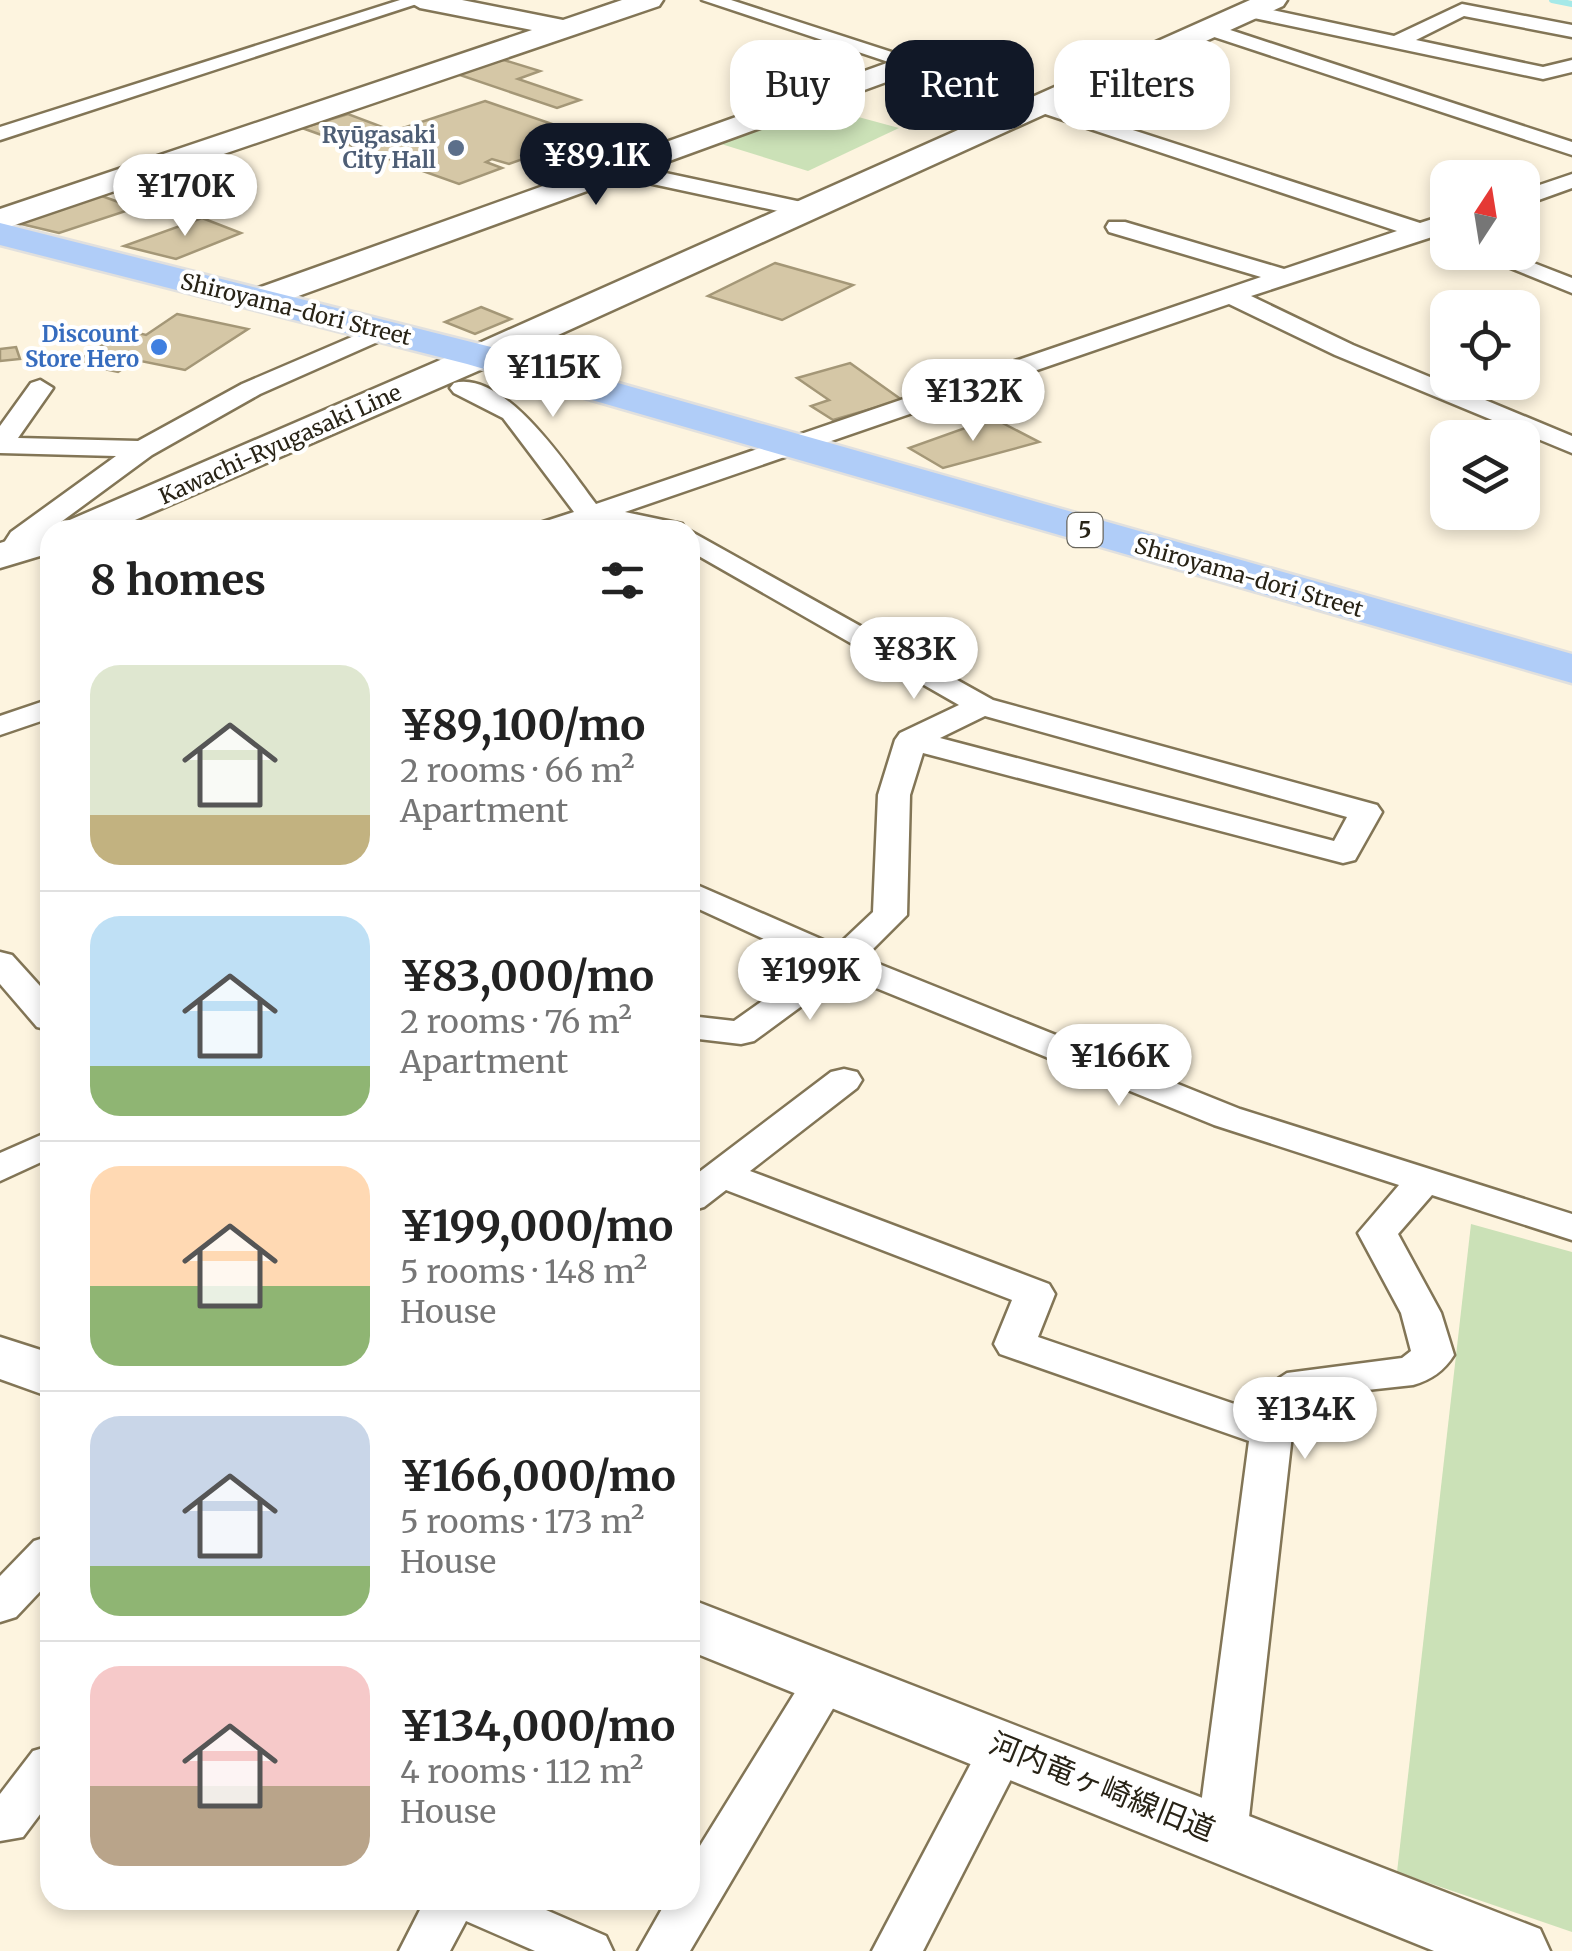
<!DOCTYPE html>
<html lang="en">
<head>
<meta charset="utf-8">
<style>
  :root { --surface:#fff; --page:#f6f6f6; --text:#222; --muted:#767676; --line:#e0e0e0; --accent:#111827 }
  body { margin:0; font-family:Merriweather,"Noto Sans JP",serif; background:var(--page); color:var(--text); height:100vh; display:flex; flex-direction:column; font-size:38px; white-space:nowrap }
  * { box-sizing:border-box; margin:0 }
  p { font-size:32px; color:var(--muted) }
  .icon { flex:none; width:55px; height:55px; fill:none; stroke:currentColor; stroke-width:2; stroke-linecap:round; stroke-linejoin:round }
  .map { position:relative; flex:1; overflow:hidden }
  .details { position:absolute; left:40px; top:520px; width:660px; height:1390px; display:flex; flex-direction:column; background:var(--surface); border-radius:30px; box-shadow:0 5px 15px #0003 }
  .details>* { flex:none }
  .hud { position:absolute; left:730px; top:40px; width:690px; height:90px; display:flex; gap:20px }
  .needle { width:65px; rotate:12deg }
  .controls { position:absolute; left:1430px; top:160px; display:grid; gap:20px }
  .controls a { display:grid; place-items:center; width:110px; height:110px; border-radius:20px; background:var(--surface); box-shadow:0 5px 15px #0003; font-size:50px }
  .price { position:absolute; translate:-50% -85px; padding:0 22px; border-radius:35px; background:#fff; color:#222; font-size:32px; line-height:65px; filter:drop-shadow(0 2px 5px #0008) }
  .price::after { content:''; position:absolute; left:50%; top:60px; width:30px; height:22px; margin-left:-15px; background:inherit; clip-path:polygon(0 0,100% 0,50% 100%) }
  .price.selected { background:var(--accent); color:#fff }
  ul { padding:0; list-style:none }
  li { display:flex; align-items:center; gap:30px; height:250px; padding:0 50px }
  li+li { border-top:2px solid var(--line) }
  li span { display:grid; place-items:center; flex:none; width:280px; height:200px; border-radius:30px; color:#555 }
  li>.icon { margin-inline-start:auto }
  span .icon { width:120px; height:120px; fill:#fffc; stroke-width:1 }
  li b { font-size:42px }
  h2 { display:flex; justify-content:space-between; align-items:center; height:120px; padding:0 50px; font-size:42px }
  .tag { padding:0 35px; border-radius:30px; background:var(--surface); box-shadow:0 5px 15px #0003; font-size:35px; line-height:90px }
  .tag.selected { background:var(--accent); color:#fff }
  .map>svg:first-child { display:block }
  .green { fill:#cbe1b7 }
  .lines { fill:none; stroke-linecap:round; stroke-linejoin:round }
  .stream { stroke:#a5e9e8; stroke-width:6 }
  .building { fill:#d5c7a6; stroke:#a49777; stroke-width:2.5 }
  .street-casing { stroke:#827556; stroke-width:5 }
  .secondary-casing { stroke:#827556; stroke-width:5 }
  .primary-casing { stroke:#e1e0de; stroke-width:5 }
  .street { fill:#fff; fill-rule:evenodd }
  .secondary { fill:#fff; fill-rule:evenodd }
  .primary { fill:#b0cdf8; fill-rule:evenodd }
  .service-dot { fill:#5c6f8a; stroke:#fff; stroke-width:4 }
  .shop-dot { fill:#3f7fe0; stroke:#fff; stroke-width:4 }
  .labels { text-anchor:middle; stroke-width:8; stroke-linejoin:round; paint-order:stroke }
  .far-service-label { font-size:22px; font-weight:bold; fill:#4e5e75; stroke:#fff; text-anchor:end }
  .far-street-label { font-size:22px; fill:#282316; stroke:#fff }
  .far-shop-label { font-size:22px; font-weight:bold; fill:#366cbe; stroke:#fff; text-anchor:end }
  .shield { fill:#fff; stroke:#68655c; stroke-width:2.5 }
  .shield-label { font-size:22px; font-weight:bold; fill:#282316 }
  .near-street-label { font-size:30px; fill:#282316; stroke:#fff }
</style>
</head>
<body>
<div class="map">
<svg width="1572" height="1951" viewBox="0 0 1572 1951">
  <rect width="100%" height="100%" fill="#fdf4df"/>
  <g class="green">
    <polygon points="814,105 899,128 808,171 718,143"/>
    <polygon points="1471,1224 1572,1252 1572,1932 1397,1872"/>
  </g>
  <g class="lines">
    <polyline class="stream" points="1552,0 1572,4"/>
  </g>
  <g class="building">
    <polygon points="494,57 540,71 518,79 580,100 557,108 451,72"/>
    <polygon points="485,101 587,136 509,164 492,159 486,162 502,168 459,184 302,128 348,114 406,136 419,131 406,127"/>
    <polygon points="99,195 135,208 59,233 17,223"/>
    <polygon points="202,218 241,233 176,259 124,246"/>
    <polygon points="775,263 853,285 782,320 708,296"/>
    <polygon points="481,307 511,319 475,334 445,322"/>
    <polygon points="177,314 248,329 185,370 136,360 118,372 75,363 126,330 146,335"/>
    <polygon points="16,347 20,359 0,361 0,349"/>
    <polygon points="850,363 902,400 833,420 811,406 829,400 797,378"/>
    <polygon points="993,418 1039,442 943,468 909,448"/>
  </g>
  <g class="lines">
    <g class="street-casing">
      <g id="street">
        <polygon points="400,0 429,0 0,140 0,127"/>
        <path d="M702,0h29l689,223 28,-9v15l-16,8 -181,59 102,49 219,91v17l-237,-98 -106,-51 -604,208 57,12 4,6h-56l-36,-7 -20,7h-41l4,-6 37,-12 -71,-94 -49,-25 -4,-5 4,-5c52,-13 115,86 142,121l665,-227 -152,-45 -3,-5 3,-5h16l159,47 113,-38z"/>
        <polygon points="1462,4 1572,25 1572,37 1464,16 1416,40 1543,67 1572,60 1572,72 1543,79 1249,17 1239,11 1249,5 1394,36"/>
        <polygon points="1209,23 1572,142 1572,155 1202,33 1202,25"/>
        <polygon points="614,162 806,203 817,210 806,217 606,174 603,169 606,164"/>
        <polygon points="1572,174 1572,188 1522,206 1522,191"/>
        <polygon points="1471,252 1505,252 1572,278 1572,293"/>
        <polygon points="382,324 394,331 391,336 260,394 152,455 31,544 21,559 11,561 0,557 0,549 11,532 116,456 0,453 0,426 31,383 40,380 53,388 18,438 138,441 242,384"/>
        <path d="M690,531l303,169 384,105 5,7 -27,48 -12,3 -420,-110 -13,42 -3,120 -43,43 376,151 332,105v26l-140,-45 -34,39 43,79 13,42c-10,16 -23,25 -41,30l-101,11 -12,8 -6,13 -47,418 -8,14 -17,6 -17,-6 -8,-14 52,-394 -249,-87 -6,-10 18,-44 -286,-110 -22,17 -14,4v-32l141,-107 13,-3 13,3 5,8 -5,8 -107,83 299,113 6,10 -17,43 217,74 14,-26 18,-12 115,-15 9,-7 -10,-38 -43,-80 41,-48 -185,-60 -370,-150 -90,66 -13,3 -51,-6v-22l44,5 82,-58 -126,-58v-23l147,64 36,-34 5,-117 17,-55 5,-7 59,-28 -269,-154zM985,716l362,101 -13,24 -394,-103z"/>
        <polygon points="50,699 50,718 0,735 0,716"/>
        <polygon points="0,952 12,955 50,997 50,1030 37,1027 0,984"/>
        <polygon points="50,1131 50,1158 0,1181 0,1153"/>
        <polygon points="50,1536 50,1581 16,1617 0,1622 0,1576 34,1541"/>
        <polygon points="828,1660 844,1665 851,1678 690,1951 638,1951 667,1900 690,1900 690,1862 812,1665"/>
        <polygon points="1004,1727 1021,1733 1028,1746 923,1951 872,1951 987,1733"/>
        <polygon points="50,1746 50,1801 23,1837 0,1841 0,1794 33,1751"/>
        <polygon points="425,1900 523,1900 606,1936 613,1951 535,1951 466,1921 450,1951 399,1951"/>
      </g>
    </g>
    <g class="secondary-casing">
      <g id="secondary">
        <polygon points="406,0 462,0 563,20 622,0 663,0 659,6 0,230 0,209 532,30 420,8"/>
        <polygon points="1250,0 1287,0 1283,6 494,364 112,530 59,530 65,522 468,348"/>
        <polygon points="912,54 922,57 926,63 922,69 271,306 259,309 247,306 242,299 247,292"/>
        <polygon points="50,528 58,530 50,530 50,553 0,568 0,543"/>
        <polygon points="0,1337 50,1353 50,1397 0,1379"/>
        <polygon points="690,1599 1540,1929 1550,1951 1434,1951 690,1651"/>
      </g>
    </g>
    <g class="primary-casing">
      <polygon id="primary" points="0,223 495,348 1572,654 1572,683 467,364 0,245"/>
    </g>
    <use href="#street" class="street"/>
    <use href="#secondary" class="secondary"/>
    <use href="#primary" class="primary"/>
  </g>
  <circle class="service-dot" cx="456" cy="148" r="10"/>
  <circle class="shop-dot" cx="159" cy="347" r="10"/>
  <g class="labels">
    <g class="far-service-label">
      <text x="436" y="143">Ryūgasaki<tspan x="436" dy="25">City Hall</tspan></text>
    </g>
    <g class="far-street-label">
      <text transform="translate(296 309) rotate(14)" y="8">Shiroyama-dori Street</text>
      <text transform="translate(280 444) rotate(-24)" y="8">Kawachi-Ryugasaki Line</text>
      <text transform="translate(1249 577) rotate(16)" y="8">Shiroyama-dori Street</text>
    </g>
    <g class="far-shop-label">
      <text x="139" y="342">Discount<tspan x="139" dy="25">Store Hero</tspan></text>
    </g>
    <rect class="shield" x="1067.5" y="513" width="35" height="34" rx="8"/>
    <g class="shield-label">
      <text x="1085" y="538">5</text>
    </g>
    <g class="near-street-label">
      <text transform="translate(1102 1787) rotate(22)" y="10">河内竜ヶ崎線旧道</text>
    </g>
  </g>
</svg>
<div class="controls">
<a><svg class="needle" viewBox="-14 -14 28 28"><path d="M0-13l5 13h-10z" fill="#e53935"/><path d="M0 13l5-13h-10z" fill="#767676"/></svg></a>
<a><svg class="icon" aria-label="locate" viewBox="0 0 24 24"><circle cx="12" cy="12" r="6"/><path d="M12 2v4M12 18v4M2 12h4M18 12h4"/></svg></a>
<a><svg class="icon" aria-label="layers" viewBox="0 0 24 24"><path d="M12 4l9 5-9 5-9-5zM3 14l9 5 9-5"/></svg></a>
</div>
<b class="price selected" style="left:596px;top:208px">¥89.1K</b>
<b class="price" style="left:185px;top:239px">¥170K</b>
<b class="price" style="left:553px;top:420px">¥115K</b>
<b class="price" style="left:973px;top:444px">¥132K</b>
<b class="price" style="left:914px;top:702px">¥83K</b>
<b class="price" style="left:810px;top:1023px">¥199K</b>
<b class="price" style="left:1119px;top:1109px">¥166K</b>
<b class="price" style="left:1305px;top:1462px">¥134K</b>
<div class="hud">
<a class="tag">Buy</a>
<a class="tag selected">Rent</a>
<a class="tag">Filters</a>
</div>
<section class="details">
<h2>8 homes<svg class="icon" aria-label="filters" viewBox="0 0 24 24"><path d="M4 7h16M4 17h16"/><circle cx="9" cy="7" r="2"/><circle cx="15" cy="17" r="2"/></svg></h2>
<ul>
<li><span style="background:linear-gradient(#dfe7d0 75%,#c2b280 0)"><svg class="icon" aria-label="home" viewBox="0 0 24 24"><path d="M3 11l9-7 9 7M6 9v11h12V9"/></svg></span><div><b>¥89,100/mo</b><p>2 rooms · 66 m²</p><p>Apartment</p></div></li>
<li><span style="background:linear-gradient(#bfe0f5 75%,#8fb573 0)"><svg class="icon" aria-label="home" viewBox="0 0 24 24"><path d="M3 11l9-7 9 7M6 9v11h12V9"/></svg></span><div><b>¥83,000/mo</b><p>2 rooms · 76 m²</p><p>Apartment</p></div></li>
<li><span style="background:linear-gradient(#ffd9b3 60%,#8fb573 0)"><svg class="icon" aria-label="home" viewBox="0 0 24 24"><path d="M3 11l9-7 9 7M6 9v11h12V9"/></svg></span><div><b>¥199,000/mo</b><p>5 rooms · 148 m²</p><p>House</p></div></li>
<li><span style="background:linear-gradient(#c9d6e8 75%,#8fb573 0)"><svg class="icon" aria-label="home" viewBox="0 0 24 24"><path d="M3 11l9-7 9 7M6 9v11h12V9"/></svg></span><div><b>¥166,000/mo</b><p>5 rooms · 173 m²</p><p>House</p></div></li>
<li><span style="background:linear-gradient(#f6c9c9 60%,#b9a48a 0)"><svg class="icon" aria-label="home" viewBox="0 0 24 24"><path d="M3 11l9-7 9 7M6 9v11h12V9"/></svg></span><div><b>¥134,000/mo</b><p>4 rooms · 112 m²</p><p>House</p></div></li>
</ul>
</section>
</div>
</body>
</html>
